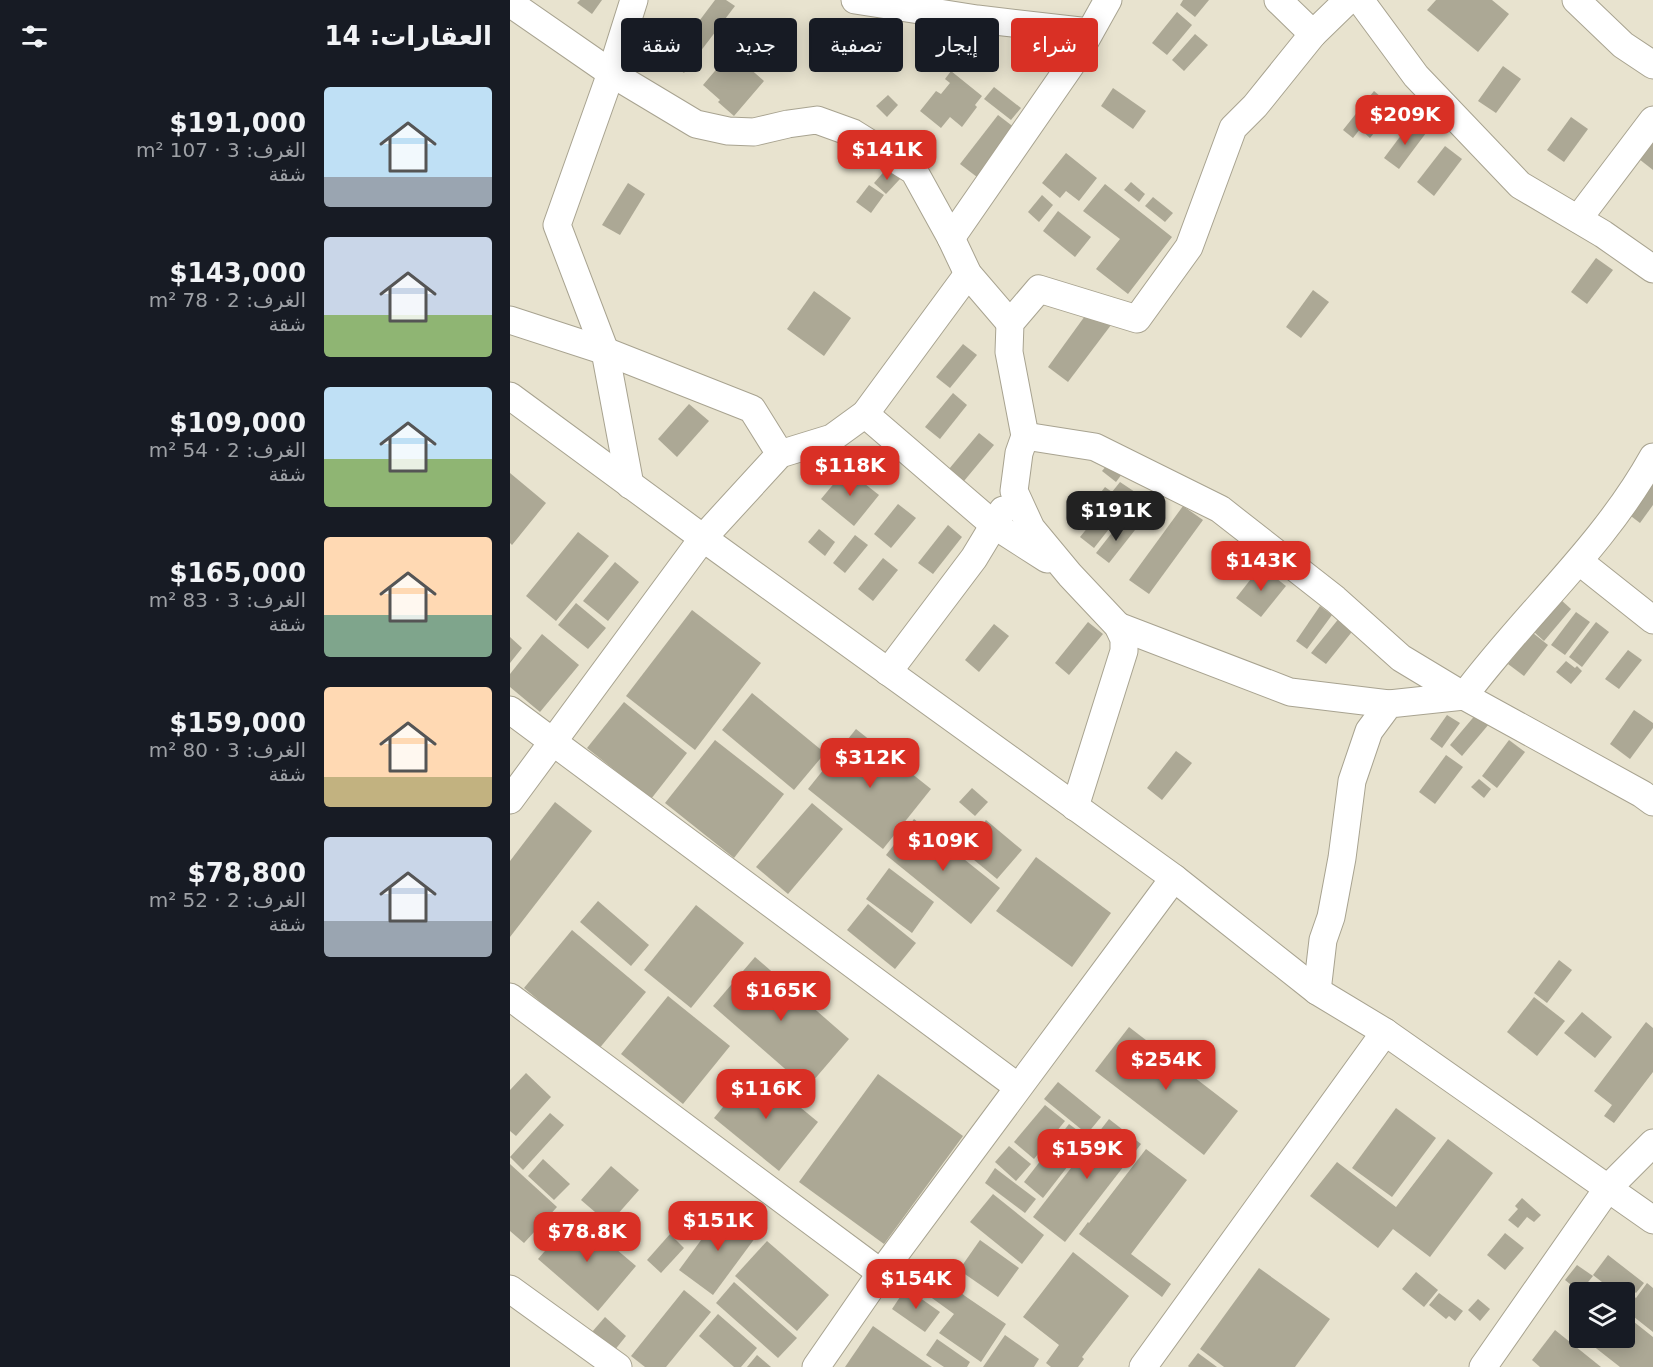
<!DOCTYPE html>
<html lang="ar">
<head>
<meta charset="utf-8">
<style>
  :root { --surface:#171b24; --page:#20242c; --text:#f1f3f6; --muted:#9ea1a6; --accent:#d93025 }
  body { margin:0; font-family:"DejaVu Sans","Noto Sans Arabic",sans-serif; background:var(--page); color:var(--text); direction:rtl; height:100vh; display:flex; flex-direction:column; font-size:22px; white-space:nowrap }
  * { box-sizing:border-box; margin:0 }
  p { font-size:20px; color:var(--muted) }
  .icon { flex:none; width:33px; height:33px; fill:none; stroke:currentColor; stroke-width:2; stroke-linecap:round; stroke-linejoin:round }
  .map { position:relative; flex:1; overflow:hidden; direction:ltr }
  .drawer { display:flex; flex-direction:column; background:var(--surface); width:510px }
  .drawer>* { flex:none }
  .top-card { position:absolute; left:18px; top:18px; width:570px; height:54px; direction:rtl; display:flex; gap:12px }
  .buttons { position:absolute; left:1059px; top:1282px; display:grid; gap:12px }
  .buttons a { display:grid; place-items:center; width:66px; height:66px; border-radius:6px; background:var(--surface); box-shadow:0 3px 15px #0003; font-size:30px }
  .price { position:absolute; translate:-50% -51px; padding:0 14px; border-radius:12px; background:var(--accent); color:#fff; font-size:20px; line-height:39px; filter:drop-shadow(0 2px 3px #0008) }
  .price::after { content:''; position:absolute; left:50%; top:36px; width:18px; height:14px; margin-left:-9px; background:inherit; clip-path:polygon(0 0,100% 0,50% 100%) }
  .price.current { background:#222; color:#fff }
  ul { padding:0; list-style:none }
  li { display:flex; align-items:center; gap:18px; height:150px; padding:0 18px }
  li span { display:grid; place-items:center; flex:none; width:168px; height:120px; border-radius:6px; color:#555 }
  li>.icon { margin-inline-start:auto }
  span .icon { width:72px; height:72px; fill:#fffc; stroke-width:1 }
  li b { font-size:26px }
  h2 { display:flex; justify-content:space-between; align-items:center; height:72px; padding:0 18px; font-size:26px }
  .tag { padding:0 21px; border-radius:6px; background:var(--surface); box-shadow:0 3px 15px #0003; font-size:21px; line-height:54px }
  .tag.current { background:var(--accent); color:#fff }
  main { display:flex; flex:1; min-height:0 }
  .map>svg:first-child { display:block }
  .building { fill:#aca895 }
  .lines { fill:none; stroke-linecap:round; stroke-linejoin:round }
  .street-casing { stroke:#a8a390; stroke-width:29 }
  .street { stroke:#fff; stroke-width:27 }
</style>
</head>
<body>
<main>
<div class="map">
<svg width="1143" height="1367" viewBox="0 0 1143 1367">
  <rect width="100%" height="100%" fill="#e8e3cf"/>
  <g class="building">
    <polygon points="70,0 92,0 82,14 67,3"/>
    <polygon points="205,0 216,0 225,6 174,73 159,61"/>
    <polygon points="673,0 699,0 685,17 670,5"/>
    <polygon points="926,0 982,0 999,14 968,52 917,10"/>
    <polygon points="667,12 682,25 657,55 642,43"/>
    <polygon points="685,34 698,45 674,71 662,60"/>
    <polygon points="431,37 448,50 436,66 419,53"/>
    <polygon points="221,52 254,81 224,116 208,102 210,100 193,85"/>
    <polygon points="993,66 1011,79 986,113 968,101"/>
    <polygon points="441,71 472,96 465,105 467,107 452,127 440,117 431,128 410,111 426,91 431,94 440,83 435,79"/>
    <polygon points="484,87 511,108 501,120 474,99"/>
    <polygon points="603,88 636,111 623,129 591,106"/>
    <polygon points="864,91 884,108 860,138 850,129 843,138 833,130"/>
    <polygon points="378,95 388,105 377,117 366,106"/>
    <polygon points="488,115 505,128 467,177 450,164"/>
    <polygon points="1061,117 1078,129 1054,162 1037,150"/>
    <polygon points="901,122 916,133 889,169 874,158"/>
    <polygon points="1143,143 1143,170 1129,159"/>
    <polygon points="935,146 952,159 924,196 907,182"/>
    <polygon points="556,153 587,178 569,201 556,191 550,198 532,183"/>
    <polygon points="377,168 390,179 376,194 364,183"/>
    <polygon points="621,182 635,194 629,202 614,190"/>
    <polygon points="118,183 135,194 110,235 92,225"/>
    <polygon points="595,184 662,237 618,294 586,269 610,239 573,211"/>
    <polygon points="359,185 374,195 361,213 346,202"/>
    <polygon points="532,195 543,205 529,222 518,212"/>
    <polygon points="643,197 663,213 655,222 635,206"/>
    <polygon points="548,211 581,237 565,257 533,231"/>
    <polygon points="1086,258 1103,270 1077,304 1061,292"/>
    <polygon points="803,290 819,302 791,338 776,327"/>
    <polygon points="304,291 341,318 314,356 277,329"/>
    <polygon points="580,309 601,325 558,382 538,367"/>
    <polygon points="453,344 467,355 440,388 426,377"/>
    <polygon points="443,393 457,405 430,439 415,427"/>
    <polygon points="179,404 199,421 167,457 148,439"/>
    <polygon points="469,433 484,445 454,481 439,469"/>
    <polygon points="602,459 615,470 606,482 592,471"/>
    <polygon points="336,469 369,495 344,526 311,499"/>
    <polygon points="0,473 36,503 2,545 0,543"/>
    <polygon points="1143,474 1143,505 1130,523 1113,510"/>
    <polygon points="610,482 625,492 610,513 588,496 595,487 602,492"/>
    <polygon points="388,504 406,518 381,548 364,534"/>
    <polygon points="596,505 610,515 584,548 570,537"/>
    <polygon points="673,506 693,520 639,594 619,580"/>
    <polygon points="612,520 625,530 599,563 586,553"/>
    <polygon points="438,525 452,537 423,574 408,563"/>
    <polygon points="309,529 325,542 315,556 298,542"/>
    <polygon points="68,532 99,556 46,621 16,596"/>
    <polygon points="345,535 358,545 335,573 323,563"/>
    <polygon points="373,558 388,570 363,601 348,589"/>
    <polygon points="105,562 129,582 98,621 73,601"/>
    <polygon points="751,566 776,586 751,617 726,598"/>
    <polygon points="1050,599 1061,609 1034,641 1023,631"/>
    <polygon points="66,603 96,628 78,649 48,625"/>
    <polygon points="810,606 822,615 797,649 786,641"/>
    <polygon points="182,610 251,663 185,750 116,696"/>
    <polygon points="1066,612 1080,622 1055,655 1041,645"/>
    <polygon points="830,617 845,628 816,664 801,653"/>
    <polygon points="578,622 593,634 559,675 545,663"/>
    <polygon points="1086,622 1099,632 1072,667 1059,657"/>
    <polygon points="484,624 499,636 469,672 455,660"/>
    <polygon points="1023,633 1038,645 1014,676 998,664"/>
    <polygon points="32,634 69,665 30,712 0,687 0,674"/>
    <polygon points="0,637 12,648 0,663"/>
    <polygon points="1118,650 1132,660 1109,689 1095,679"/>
    <polygon points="1056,661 1065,668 1067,666 1072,671 1061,684 1046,672"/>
    <polygon points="242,693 315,753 284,790 212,730"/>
    <polygon points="114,702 177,753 141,799 77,748"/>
    <polygon points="1124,710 1143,723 1143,728 1120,759 1100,744"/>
    <polygon points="967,713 979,724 952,756 940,745"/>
    <polygon points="937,715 950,723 932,748 920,739"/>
    <polygon points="346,729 421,789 373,849 298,789"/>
    <polygon points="205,740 274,794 224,858 155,803"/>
    <polygon points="999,740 1015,752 987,788 972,776"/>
    <polygon points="666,751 682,763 652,800 637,788"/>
    <polygon points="936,755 953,767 925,804 909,792"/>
    <polygon points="969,779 981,789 974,798 961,787"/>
    <polygon points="462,788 478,802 465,816 449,802"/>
    <polygon points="45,802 82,831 0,937 0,861"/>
    <polygon points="302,803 333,829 278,894 246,867"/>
    <polygon points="404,819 490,888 461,924 376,855"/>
    <polygon points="476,820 512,850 487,879 452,850"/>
    <polygon points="526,857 601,913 562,967 486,911"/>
    <polygon points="379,868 424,902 402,933 356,899"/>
    <polygon points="88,901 139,945 121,966 70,922"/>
    <polygon points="358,904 406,943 385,969 337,930"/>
    <polygon points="186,905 234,943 181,1008 134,970"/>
    <polygon points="62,930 136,992 88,1050 14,988"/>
    <polygon points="245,957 339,1039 297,1088 203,1006"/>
    <polygon points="1049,960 1062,970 1037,1003 1024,993"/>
    <polygon points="158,996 220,1046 173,1104 111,1054"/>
    <polygon points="1024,997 1055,1021 1027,1056 997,1032"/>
    <polygon points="1072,1012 1102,1037 1085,1058 1054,1033"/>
    <polygon points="1136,1022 1143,1028 1143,1072 1104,1123 1094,1116 1102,1105 1084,1091"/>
    <polygon points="619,1027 728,1111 694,1155 585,1071"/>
    <polygon points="244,1069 308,1122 269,1171 204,1118"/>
    <polygon points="16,1073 41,1097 6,1136 0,1131 0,1090"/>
    <polygon points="368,1074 453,1136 374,1244 289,1182"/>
    <polygon points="548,1082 591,1117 577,1134 534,1099"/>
    <polygon points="535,1105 555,1121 524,1159 504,1142"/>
    <polygon points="886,1108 926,1138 882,1197 842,1168"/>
    <polygon points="40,1113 54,1125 13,1170 0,1157"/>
    <polygon points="599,1119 631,1144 555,1242 523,1217"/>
    <polygon points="559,1124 579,1139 533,1198 514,1182"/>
    <polygon points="938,1139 983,1173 920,1257 883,1229 868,1248 800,1196 827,1162 886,1207"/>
    <polygon points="499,1146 521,1164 506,1181 485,1162"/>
    <polygon points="636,1149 677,1180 621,1254 661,1284 652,1297 569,1234 578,1222 579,1223"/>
    <polygon points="33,1159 60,1184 44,1200 18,1176"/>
    <polygon points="0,1164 47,1207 14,1243 0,1231"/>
    <polygon points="101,1166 129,1190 99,1224 71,1200"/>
    <polygon points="485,1168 526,1199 515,1213 475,1183"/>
    <polygon points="483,1194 534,1235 512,1264 460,1222"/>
    <polygon points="1012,1198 1031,1215 1024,1222 1017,1217 1008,1228 998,1220 1008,1209 1005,1206"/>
    <polygon points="214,1209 248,1234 203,1295 169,1270"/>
    <polygon points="66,1215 126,1266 88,1311 28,1259"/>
    <polygon points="995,1233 1014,1248 995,1270 977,1255"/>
    <polygon points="160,1234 174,1248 151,1273 137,1260"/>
    <polygon points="470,1240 509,1268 488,1297 449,1270"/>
    <polygon points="257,1241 319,1295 287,1331 225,1276"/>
    <polygon points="563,1252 619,1296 572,1357 574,1359 568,1367 541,1367 536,1363 549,1345 513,1317"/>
    <polygon points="1098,1255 1134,1283 1126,1293 1116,1285 1110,1293 1106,1293 1083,1275"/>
    <polygon points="1067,1265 1083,1276 1070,1292 1055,1280"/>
    <polygon points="749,1268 820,1319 785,1367 714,1367 690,1349"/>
    <polygon points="906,1272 928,1290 914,1307 892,1289"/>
    <polygon points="428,1274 455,1296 496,1324 471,1362 429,1333 444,1314 415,1293"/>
    <polygon points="224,1282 287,1338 268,1358 206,1303"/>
    <polygon points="1137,1283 1143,1288 1143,1332 1114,1309 1114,1295 1117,1291 1126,1298"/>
    <polygon points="396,1288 430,1312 415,1332 382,1309"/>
    <polygon points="174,1290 201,1312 156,1367 135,1367 121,1356"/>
    <polygon points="929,1293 953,1311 945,1321 939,1316 936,1319 919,1305"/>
    <polygon points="968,1299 980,1309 970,1321 958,1310"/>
    <polygon points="208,1314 247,1348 231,1367 224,1367 189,1336"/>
    <polygon points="1114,1314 1143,1337 1143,1367 1110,1367 1073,1338 1114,1338"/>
    <polygon points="95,1317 116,1336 104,1351 82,1332"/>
    <polygon points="363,1326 422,1367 335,1367"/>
    <polygon points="1045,1330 1091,1367 1030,1367 1022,1360"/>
    <polygon points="495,1335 529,1359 524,1367 473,1367"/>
    <polygon points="427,1339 460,1362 457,1367 434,1367 416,1355"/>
    <polygon points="688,1353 707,1367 679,1367 678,1366"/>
    <polygon points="247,1355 261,1367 237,1367"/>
  </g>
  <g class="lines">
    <g class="street-casing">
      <g id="street">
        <polyline points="345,0 467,19 579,32"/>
        <polyline points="768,0 803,34"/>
        <polyline points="850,0 906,76 1010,185 1093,234 1143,269"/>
        <polyline points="1066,0 1113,45 1143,65"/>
        <polyline points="0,3 101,73 186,124 218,131 244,132 278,124 307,120 343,133 404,171 441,238 458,274 500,323"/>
        <polyline points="1068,219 1143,120"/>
        <polyline points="441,238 565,59 598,0"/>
        <polyline points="0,320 95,351 242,409 270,454"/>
        <polyline points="0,396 193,538 664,878 807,991 875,1032 1143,1220"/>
        <polyline points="355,414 484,525 537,559"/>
        <polyline points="515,436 585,447 710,509 825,599 891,658 954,696 1132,794 1143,802"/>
        <polyline points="120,485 95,351 47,225 101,73 124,0"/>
        <polyline points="1070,562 1143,620"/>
        <polyline points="608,626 780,692 879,704"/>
        <polyline points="378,672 464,558 493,510"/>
        <polyline points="0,710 508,1087"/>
        <polyline points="0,800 193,538 270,454 322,438 355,414 458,274"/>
        <polyline points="565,807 614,651 614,639 608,626 560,575 521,528 504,491 509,453 515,436 499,352 500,323 529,289 627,319 679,247 723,128 745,106 803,34 838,0"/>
        <path d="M807,991l6,-51 8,-23 11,-59 10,-77 17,-50 20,-27 75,-8c61,-82 139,-149 189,-239"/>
        <polyline points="0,997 371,1273"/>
        <polyline points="0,1289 108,1367"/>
        <polyline points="306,1367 371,1273 664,878"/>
        <polyline points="633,1367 875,1032"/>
        <polyline points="973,1367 1098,1188 1143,1143"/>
      </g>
    </g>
    <use href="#street" class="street"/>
  </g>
</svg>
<div class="buttons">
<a><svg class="icon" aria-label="layers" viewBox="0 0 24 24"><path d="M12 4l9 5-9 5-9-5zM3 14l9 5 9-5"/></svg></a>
</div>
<b class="price" style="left:895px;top:146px">$209K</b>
<b class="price" style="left:377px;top:181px">$141K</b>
<b class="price" style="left:340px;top:497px">$118K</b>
<b class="price current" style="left:606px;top:542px">$191K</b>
<b class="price" style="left:751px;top:592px">$143K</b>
<b class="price" style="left:360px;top:789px">$312K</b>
<b class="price" style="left:433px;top:872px">$109K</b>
<b class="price" style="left:271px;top:1022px">$165K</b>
<b class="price" style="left:656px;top:1091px">$254K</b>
<b class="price" style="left:256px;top:1120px">$116K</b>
<b class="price" style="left:577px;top:1180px">$159K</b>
<b class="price" style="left:208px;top:1252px">$151K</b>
<b class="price" style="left:77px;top:1263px">$78.8K</b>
<b class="price" style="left:406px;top:1310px">$154K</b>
<div class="top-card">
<a class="tag current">شراء</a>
<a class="tag">إيجار</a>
<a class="tag">تصفية</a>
<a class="tag">جديد</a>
<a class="tag">شقة</a>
</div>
</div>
<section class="drawer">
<h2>العقارات: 14<svg class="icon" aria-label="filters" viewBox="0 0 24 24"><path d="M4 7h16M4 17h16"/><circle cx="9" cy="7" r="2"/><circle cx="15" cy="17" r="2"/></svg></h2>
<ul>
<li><span style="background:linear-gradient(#bfe0f5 75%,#9aa5b1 0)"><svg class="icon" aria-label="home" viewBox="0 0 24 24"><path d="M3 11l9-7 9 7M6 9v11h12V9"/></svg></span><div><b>$191,000</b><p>الغرف: 3 · 107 m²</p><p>شقة</p></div></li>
<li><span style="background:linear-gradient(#c9d6e8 65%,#8fb573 0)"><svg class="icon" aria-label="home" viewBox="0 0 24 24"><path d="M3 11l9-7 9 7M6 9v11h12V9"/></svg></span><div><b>$143,000</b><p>الغرف: 2 · 78 m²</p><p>شقة</p></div></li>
<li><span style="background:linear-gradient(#bfe0f5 60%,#8fb573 0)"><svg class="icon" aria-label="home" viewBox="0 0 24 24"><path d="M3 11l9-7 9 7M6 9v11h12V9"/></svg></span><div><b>$109,000</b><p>الغرف: 2 · 54 m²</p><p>شقة</p></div></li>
<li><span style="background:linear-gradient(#ffd9b3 65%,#7fa58c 0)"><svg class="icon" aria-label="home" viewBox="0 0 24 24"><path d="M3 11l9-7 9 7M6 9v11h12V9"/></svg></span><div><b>$165,000</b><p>الغرف: 3 · 83 m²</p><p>شقة</p></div></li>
<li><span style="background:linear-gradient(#ffd9b3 75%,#c2b280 0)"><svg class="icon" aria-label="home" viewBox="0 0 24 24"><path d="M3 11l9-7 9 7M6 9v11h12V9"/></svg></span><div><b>$159,000</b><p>الغرف: 3 · 80 m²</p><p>شقة</p></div></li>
<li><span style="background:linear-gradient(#c9d6e8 70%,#9aa5b1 0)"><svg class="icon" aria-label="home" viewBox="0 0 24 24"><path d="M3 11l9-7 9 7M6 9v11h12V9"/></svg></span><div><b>$78,800</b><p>الغرف: 2 · 52 m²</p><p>شقة</p></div></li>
</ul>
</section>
</main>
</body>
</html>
